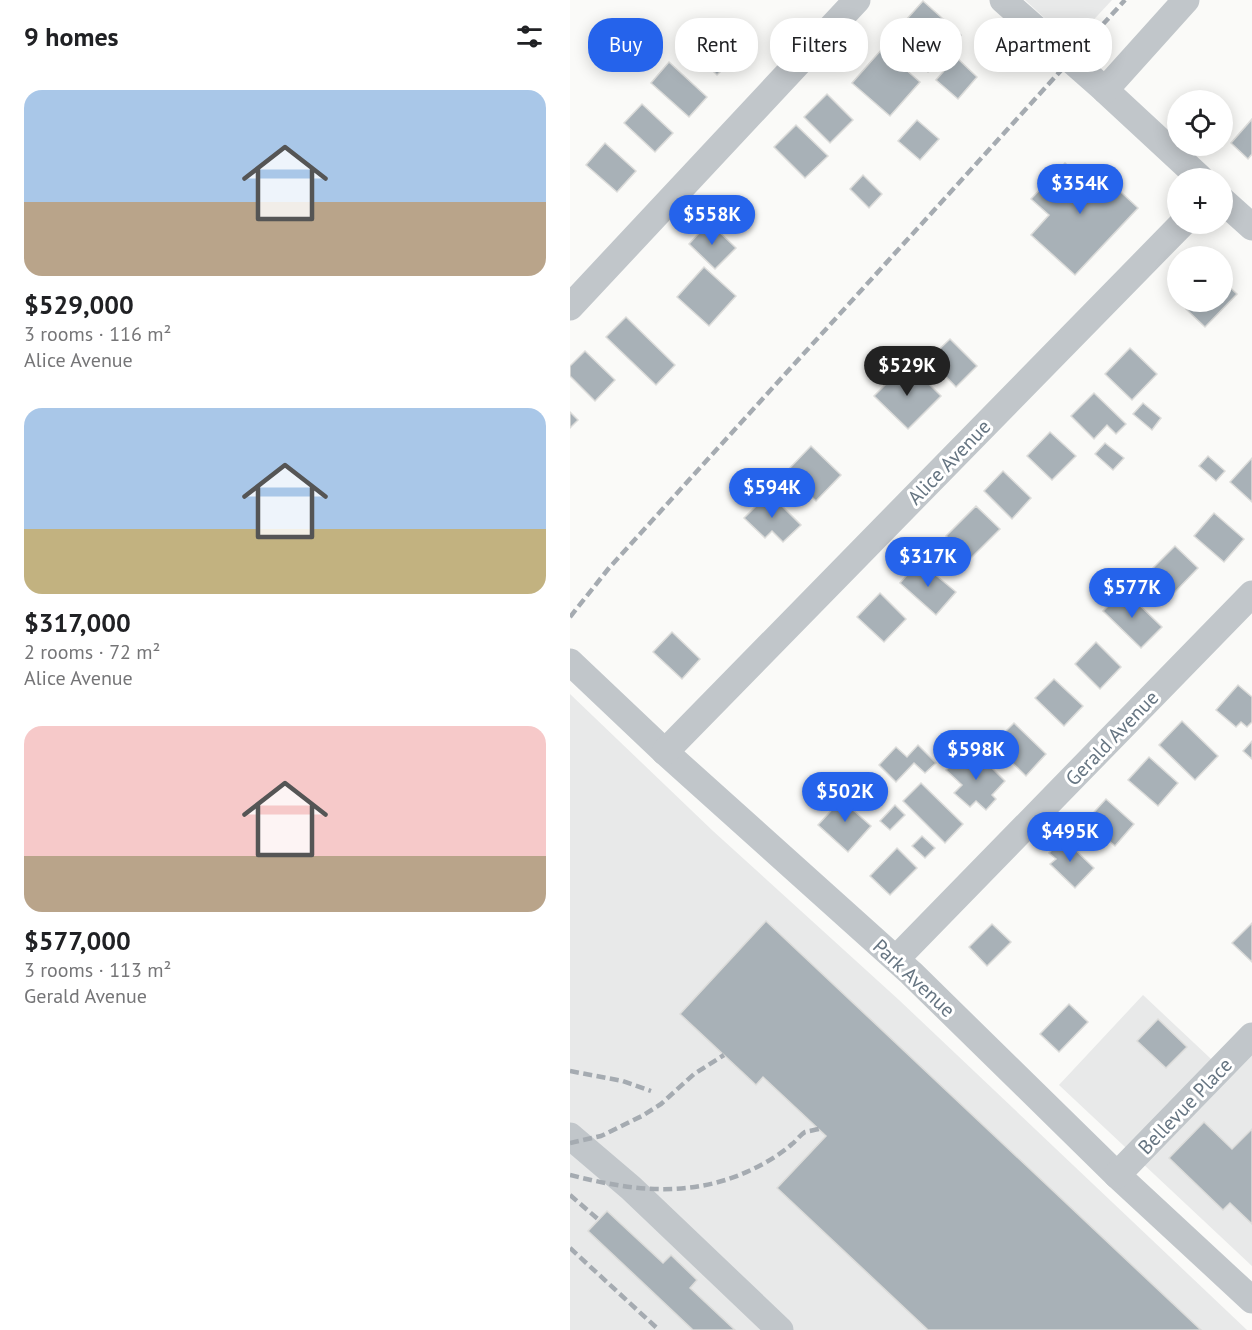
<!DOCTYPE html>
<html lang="en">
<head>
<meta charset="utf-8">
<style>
  :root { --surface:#fff; --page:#f2f2f2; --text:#202124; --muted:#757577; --accent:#2563eb }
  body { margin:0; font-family:"PT Sans",sans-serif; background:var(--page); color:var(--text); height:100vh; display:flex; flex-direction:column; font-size:22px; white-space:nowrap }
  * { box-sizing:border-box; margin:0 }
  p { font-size:20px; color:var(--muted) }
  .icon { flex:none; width:33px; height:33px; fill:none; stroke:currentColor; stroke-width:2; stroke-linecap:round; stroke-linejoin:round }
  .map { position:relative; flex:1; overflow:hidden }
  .details { display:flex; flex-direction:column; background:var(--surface); width:570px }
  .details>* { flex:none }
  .top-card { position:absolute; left:18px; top:18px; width:570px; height:54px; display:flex; gap:12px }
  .controls { position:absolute; left:597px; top:90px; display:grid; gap:12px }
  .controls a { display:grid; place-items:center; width:66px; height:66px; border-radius:50%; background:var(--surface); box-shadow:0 3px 15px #0003; font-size:30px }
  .price { position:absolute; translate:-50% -51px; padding:0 14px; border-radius:21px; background:var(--accent); color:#fff; font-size:20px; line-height:39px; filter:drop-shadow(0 2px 3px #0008) }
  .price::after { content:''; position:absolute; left:50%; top:36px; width:18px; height:14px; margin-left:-9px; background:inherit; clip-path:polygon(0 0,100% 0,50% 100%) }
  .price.active { background:#222; color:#fff }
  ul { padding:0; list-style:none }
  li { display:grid; align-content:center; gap:12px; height:318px; padding:0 24px }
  li span { display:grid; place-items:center; height:186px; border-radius:18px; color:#555 }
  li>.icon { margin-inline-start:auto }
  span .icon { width:108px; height:108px; fill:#fffc; stroke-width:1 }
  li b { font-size:26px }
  h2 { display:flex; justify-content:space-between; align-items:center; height:72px; padding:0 24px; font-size:26px }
  .tag { padding:0 21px; border-radius:24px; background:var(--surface); box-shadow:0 3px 15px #0003; font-size:21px; line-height:54px }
  .tag.active { background:var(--accent); color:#fff }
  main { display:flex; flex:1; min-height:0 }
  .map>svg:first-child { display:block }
  .built { fill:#e8e9e9 }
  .building { fill:#a8b1b7; stroke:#dcdcda; stroke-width:1.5 }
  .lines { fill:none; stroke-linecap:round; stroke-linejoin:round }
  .minor { stroke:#c1c6ca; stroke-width:27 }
  .rail { stroke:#a5abb1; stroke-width:4.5; stroke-dasharray:9 4.5; stroke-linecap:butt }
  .labels { text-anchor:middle; stroke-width:6; stroke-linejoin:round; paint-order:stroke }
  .street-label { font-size:20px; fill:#667582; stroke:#fff }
</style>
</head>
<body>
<main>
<section class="details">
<h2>9 homes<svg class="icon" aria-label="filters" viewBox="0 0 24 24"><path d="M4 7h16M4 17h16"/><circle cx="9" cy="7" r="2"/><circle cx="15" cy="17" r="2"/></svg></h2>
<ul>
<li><span style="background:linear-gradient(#a9c7e8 60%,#b9a48a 0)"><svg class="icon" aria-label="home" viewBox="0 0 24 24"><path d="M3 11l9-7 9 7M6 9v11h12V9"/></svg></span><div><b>$529,000</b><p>3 rooms · 116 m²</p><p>Alice Avenue</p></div></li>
<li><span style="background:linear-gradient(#a9c7e8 65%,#c2b280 0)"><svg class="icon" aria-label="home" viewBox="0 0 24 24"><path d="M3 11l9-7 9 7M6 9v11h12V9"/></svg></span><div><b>$317,000</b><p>2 rooms · 72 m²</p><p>Alice Avenue</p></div></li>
<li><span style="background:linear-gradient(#f6c9c9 70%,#b9a48a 0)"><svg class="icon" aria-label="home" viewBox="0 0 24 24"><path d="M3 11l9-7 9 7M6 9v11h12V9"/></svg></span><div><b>$577,000</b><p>3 rooms · 113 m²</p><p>Gerald Avenue</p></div></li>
</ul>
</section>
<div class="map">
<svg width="682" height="1330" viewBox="0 0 682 1330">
  <rect width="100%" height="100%" fill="#fafaf8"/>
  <g class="built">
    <polygon points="455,0 542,0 502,43"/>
    <polygon points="0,694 143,831 329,1000 677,1330 0,1330"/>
    <polygon points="573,995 657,1074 682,1049 682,1266 489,1085"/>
  </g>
  <g class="building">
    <polygon points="353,1 391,35 358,72 320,38"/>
    <polygon points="137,23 168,54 147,75 116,44"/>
    <polygon points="312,49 350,82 320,116 282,83"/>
    <polygon points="386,57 407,77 388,99 366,80"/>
    <polygon points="99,62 137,97 119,117 81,83"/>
    <polygon points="257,94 283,120 260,143 234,117"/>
    <polygon points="72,104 103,133 85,152 54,123"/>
    <polygon points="682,119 682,154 678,159 661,143"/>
    <polygon points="347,120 369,139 350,160 328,141"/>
    <polygon points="226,125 258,156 235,178 204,147"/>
    <polygon points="35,143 66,171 47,192 16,165"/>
    <polygon points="495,163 512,178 523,166 568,208 505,275 461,235 479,215 461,199"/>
    <polygon points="293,175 312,194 299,208 280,189"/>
    <polygon points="139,222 166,248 145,269 119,244"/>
    <polygon points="134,267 166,296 139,326 107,297"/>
    <polygon points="652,280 667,294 635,327 616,309 622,303 621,302 652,302"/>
    <polygon points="56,317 105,365 86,385 36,337"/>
    <polygon points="380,339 407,366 386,387 359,359"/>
    <polygon points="560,348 587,374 562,400 535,374"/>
    <polygon points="15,351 45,380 25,401 0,376 0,366"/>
    <polygon points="332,368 343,379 348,373 371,396 338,429 304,396"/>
    <polygon points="524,393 556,424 546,434 537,425 524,439 501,416"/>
    <polygon points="573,403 591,418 582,430 563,414"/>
    <polygon points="0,412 8,420 0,428"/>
    <polygon points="480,432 506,456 482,480 457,456"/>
    <polygon points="535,443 554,458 543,470 525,454"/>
    <polygon points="241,446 271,475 246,501 216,472"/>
    <polygon points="638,456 655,471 646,481 629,466"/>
    <polygon points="682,458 682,502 660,482"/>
    <polygon points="433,471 461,498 442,519 414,491"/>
    <polygon points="199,493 231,525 213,542 202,531 195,538 174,518"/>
    <polygon points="406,506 430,529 400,559 376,536"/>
    <polygon points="644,513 674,539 654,562 624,536"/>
    <polygon points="605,546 628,568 604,593 581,570"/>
    <polygon points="349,561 386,592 366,615 330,583"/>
    <polygon points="554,590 592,627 571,648 533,611"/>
    <polygon points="310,593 336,619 314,642 287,617"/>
    <polygon points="102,632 130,659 112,679 83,652"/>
    <polygon points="526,642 551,667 530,689 505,664"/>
    <polygon points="484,679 513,706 494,726 465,698"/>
    <polygon points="668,685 682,697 682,722 677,727 671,722 666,727 646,710"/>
    <polygon points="612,721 648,756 625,780 589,745"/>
    <polygon points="444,723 476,754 456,776 423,744"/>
    <polygon points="682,741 682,759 673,751"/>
    <polygon points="348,745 366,763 355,773 344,763 326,782 309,765 326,747 337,757"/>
    <polygon points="391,755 402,765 410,756 435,781 422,795 426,799 416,810 406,801 400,807 384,793 392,785 376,770"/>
    <polygon points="579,757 608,783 588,806 558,780"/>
    <polygon points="351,783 393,824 375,843 333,801"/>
    <polygon points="278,792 289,802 282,809 301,826 278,852 248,825"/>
    <polygon points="536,799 564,824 545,846 516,821"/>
    <polygon points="325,805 335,815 320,830 310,821"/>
    <polygon points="352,836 365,848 355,858 342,846"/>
    <polygon points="493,838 524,868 505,888 480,864 486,859 479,853"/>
    <polygon points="327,848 347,868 320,895 300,876"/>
    <polygon points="196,921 631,1330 358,1330 207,1188 256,1136 193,1077 186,1085 110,1014"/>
    <polygon points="682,923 682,962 662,943"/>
    <polygon points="422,924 441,942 417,966 399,947"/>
    <polygon points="499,1004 518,1022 489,1052 470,1034"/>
    <polygon points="588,1019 617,1047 596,1068 567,1041"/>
    <polygon points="634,1122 662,1149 682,1129 682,1224 660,1203 653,1210 599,1158"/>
    <polygon points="37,1211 93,1263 101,1255 127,1280 120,1288 165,1330 123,1330 18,1231"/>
  </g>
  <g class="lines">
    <g class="minor">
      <polyline points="433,0 535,90 630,178"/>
      <polyline points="535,90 616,0"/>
      <polyline points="652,200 682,227"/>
      <polyline points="0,307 287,0"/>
      <polyline points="0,662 95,752 341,973 547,1175 682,1300"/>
      <polyline points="95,752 612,224"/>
      <polyline points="326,959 682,594"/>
      <polyline points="0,1136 61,1188 210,1330"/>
      <polyline points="547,1175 682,1036"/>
    </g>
    <g class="rail">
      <polyline points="0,617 39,568 555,0"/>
      <polyline points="0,1071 53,1081 81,1091"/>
      <polyline points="0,1143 31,1136 72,1116 91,1104 124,1074 154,1055"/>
      <path d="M0,1175c67,17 127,24 191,-10 11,-6 22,-13 31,-21 4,-3 8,-9 13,-12 4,-1 10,-2 14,-3"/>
      <polyline points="0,1195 29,1220"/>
      <polyline points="0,1248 89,1330"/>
    </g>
  </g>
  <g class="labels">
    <g class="street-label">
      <text transform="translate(379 462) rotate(-46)" y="7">Alice Avenue</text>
      <text transform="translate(542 738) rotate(-46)" y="7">Gerald Avenue</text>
      <text transform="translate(344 978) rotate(43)" y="7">Park Avenue</text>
      <text transform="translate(615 1106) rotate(-46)" y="7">Bellevue Place</text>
    </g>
  </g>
</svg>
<div class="controls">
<a><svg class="icon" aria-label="locate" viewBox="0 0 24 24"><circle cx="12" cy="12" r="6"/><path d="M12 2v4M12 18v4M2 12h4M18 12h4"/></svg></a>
<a>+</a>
<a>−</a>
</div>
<b class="price" style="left:510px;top:215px">$354K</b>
<b class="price" style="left:142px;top:246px">$558K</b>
<b class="price active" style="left:337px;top:397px">$529K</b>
<b class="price" style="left:202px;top:519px">$594K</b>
<b class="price" style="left:358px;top:588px">$317K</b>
<b class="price" style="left:562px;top:619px">$577K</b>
<b class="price" style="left:406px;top:781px">$598K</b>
<b class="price" style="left:275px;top:823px">$502K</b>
<b class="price" style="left:500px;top:863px">$495K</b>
<div class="top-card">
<a class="tag active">Buy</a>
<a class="tag">Rent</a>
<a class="tag">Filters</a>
<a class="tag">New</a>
<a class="tag">Apartment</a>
</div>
</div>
</main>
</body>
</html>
